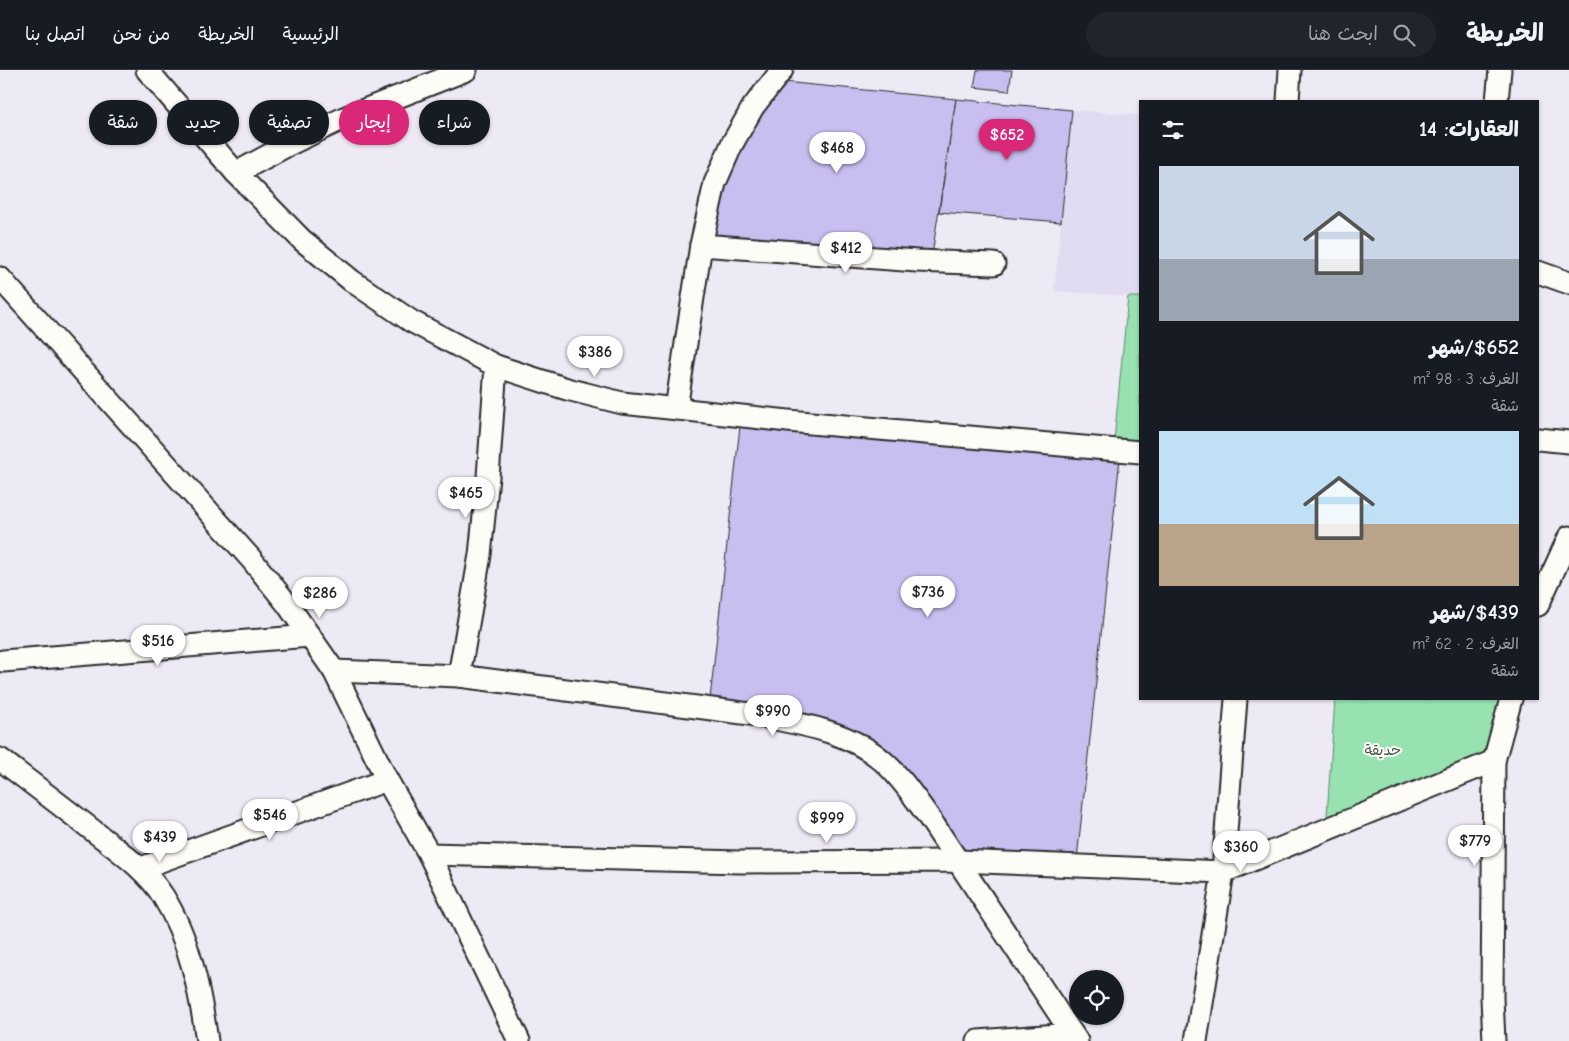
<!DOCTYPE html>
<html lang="ar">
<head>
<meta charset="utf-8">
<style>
  :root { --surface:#171b24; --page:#20242c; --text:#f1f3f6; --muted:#9ea1a6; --line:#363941; --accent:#db2777 }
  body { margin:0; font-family:"Comic Neue","Playpen Sans Arabic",sans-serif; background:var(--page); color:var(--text); direction:rtl; height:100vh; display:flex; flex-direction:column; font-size:19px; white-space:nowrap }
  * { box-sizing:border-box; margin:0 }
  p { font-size:16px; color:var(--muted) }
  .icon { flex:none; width:28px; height:28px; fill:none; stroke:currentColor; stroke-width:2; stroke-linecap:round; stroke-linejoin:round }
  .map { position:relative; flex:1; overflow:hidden; direction:ltr }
  .side { position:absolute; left:1139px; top:30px; width:400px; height:600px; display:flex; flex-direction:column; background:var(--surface); border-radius:0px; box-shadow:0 1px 4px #0004; direction:rtl }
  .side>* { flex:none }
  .banner { position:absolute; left:15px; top:30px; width:475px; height:45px; direction:rtl; display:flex; gap:10px }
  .fabs { position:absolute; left:1069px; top:900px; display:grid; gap:10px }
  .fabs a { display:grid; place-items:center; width:55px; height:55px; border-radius:50%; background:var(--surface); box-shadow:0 1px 4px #0004; font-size:25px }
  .price { position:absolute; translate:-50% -42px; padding:0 11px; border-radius:18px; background:#fff; color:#222; font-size:16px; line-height:32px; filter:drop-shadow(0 1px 2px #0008) }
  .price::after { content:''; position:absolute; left:50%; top:30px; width:15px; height:11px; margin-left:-8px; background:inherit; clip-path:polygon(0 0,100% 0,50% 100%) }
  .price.on { background:var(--accent); color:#fff }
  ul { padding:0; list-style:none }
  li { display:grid; align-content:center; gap:10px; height:265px; padding:0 20px }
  li span { display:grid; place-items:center; height:155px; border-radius:0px; color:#555 }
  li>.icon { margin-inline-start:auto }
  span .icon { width:90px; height:90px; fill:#fffc; stroke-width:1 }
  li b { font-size:21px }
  h2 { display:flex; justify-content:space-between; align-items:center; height:60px; padding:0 20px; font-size:21px }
  .tag { padding:0 18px; border-radius:22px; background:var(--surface); box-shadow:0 1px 4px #0004; font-size:18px; line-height:45px }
  .tag.on { background:var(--accent); color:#fff }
  header { display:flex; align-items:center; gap:30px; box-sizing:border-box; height:70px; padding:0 25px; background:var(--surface); border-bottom:1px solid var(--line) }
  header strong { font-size:24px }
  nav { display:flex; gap:28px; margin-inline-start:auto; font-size:18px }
  .search { width:350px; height:45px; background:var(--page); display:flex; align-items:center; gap:12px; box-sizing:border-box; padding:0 18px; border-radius:28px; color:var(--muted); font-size:19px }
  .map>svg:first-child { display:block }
  .built { fill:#e2dcf3 }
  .green { fill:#98e2b1; stroke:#62866e }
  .building { fill:#c8beef; stroke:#2b2b2b }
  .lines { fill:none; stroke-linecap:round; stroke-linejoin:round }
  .street-casing { stroke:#2b2b2b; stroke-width:25 }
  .street { stroke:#fdfcf7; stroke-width:21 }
  .labels { text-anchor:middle; stroke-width:4; stroke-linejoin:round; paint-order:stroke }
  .park-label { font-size:15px; fill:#46594c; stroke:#fdfcf7 }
</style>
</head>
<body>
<header>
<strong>الخريطة</strong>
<div class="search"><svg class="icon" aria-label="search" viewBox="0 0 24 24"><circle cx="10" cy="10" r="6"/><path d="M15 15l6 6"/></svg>ابحث هنا</div>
<nav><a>الرئيسية</a><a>الخريطة</a><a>من نحن</a><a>اتصل بنا</a></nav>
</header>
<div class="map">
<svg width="1569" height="971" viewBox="0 0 1569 971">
  <rect width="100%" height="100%" fill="#ede9f5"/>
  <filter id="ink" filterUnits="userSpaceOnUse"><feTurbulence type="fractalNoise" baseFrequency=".02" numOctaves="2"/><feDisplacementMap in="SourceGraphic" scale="10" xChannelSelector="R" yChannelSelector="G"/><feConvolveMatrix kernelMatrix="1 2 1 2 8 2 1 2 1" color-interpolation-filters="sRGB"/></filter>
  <g filter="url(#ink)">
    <polygon class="built" points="1072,40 1140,45 1140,227 1054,221"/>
    <g class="green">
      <polygon points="1128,227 1140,227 1140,373 1114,371"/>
      <polygon points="1335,629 1511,629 1494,691 1326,760"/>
    </g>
    <g class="building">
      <polygon points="977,0 1012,0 1009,21 974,17"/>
      <polygon points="773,11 956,29 931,191 701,175 753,37"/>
      <polygon points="956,29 1072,40 1061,152 939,142"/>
      <polygon points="740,356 1120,388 1077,789 960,784 835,653 710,629"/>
    </g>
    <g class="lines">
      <g class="street-casing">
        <g id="street">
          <polyline points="147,0 236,103 302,170 352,211 411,251 496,296 567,319 622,333 788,351 1140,382"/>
          <polyline points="1288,31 1290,0"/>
          <polyline points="1497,31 1500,0"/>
          <polyline points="236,103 288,75 344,48 466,0"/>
          <polyline points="701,175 917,191 994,194"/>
          <polyline points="1538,202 1569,213"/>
          <polyline points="0,208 252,490 288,535 334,601 387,710 429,784 519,971"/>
          <polyline points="676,339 701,175 715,113 732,74 753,37 782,0"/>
          <polyline points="1538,369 1569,372"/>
          <polyline points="1538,535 1569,467"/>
          <polyline points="3,591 310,566"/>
          <path d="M334,601l125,5 291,38c45,9 99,16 134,48 17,15 30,35 44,54l149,225"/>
          <polyline points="459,606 480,485 488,407 496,296"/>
          <path d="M0,689c34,26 67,51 100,77 23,18 47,35 63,60 27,43 37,96 44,145"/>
          <polyline points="429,784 741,792 959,791 1223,802 1494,691"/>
          <polyline points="141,798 387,710"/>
          <polyline points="978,971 1072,964"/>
          <polyline points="1196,971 1223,802 1236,629"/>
          <polyline points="1494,971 1492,928 1494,691 1511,629"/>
        </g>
      </g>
      <use href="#street" class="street"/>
    </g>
  </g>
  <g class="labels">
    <g class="park-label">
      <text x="1383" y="685">حديقة</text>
    </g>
  </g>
</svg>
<div class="fabs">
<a><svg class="icon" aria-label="locate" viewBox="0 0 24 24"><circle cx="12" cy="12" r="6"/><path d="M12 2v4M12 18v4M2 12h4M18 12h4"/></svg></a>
</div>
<b class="price on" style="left:1007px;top:91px">$652</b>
<b class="price" style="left:837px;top:104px">$468</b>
<b class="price" style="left:846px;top:204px">$412</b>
<b class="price" style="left:595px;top:308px">$386</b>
<b class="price" style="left:466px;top:449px">$465</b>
<b class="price" style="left:928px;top:548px">$736</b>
<b class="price" style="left:320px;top:549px">$286</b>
<b class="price" style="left:158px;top:597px">$516</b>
<b class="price" style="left:773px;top:667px">$990</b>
<b class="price" style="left:270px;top:771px">$546</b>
<b class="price" style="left:827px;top:774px">$999</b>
<b class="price" style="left:160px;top:793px">$439</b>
<b class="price" style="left:1475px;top:797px">$779</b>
<b class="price" style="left:1241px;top:803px">$360</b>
<div class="banner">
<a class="tag">شراء</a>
<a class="tag on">إيجار</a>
<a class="tag">تصفية</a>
<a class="tag">جديد</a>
<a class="tag">شقة</a>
</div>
<section class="side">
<h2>العقارات: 14<svg class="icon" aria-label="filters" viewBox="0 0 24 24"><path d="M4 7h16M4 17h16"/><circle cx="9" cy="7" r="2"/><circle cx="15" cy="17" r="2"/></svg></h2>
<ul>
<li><span style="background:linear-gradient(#c9d6e8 60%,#9aa5b1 0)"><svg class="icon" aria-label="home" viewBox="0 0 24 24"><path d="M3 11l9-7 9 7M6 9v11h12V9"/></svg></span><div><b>$652/شهر</b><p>الغرف: 3 · 98 m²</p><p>شقة</p></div></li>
<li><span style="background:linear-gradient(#bfe0f5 60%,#b9a48a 0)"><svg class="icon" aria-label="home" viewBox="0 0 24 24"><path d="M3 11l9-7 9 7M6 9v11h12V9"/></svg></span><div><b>$439/شهر</b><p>الغرف: 2 · 62 m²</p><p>شقة</p></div></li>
</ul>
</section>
</div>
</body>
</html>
